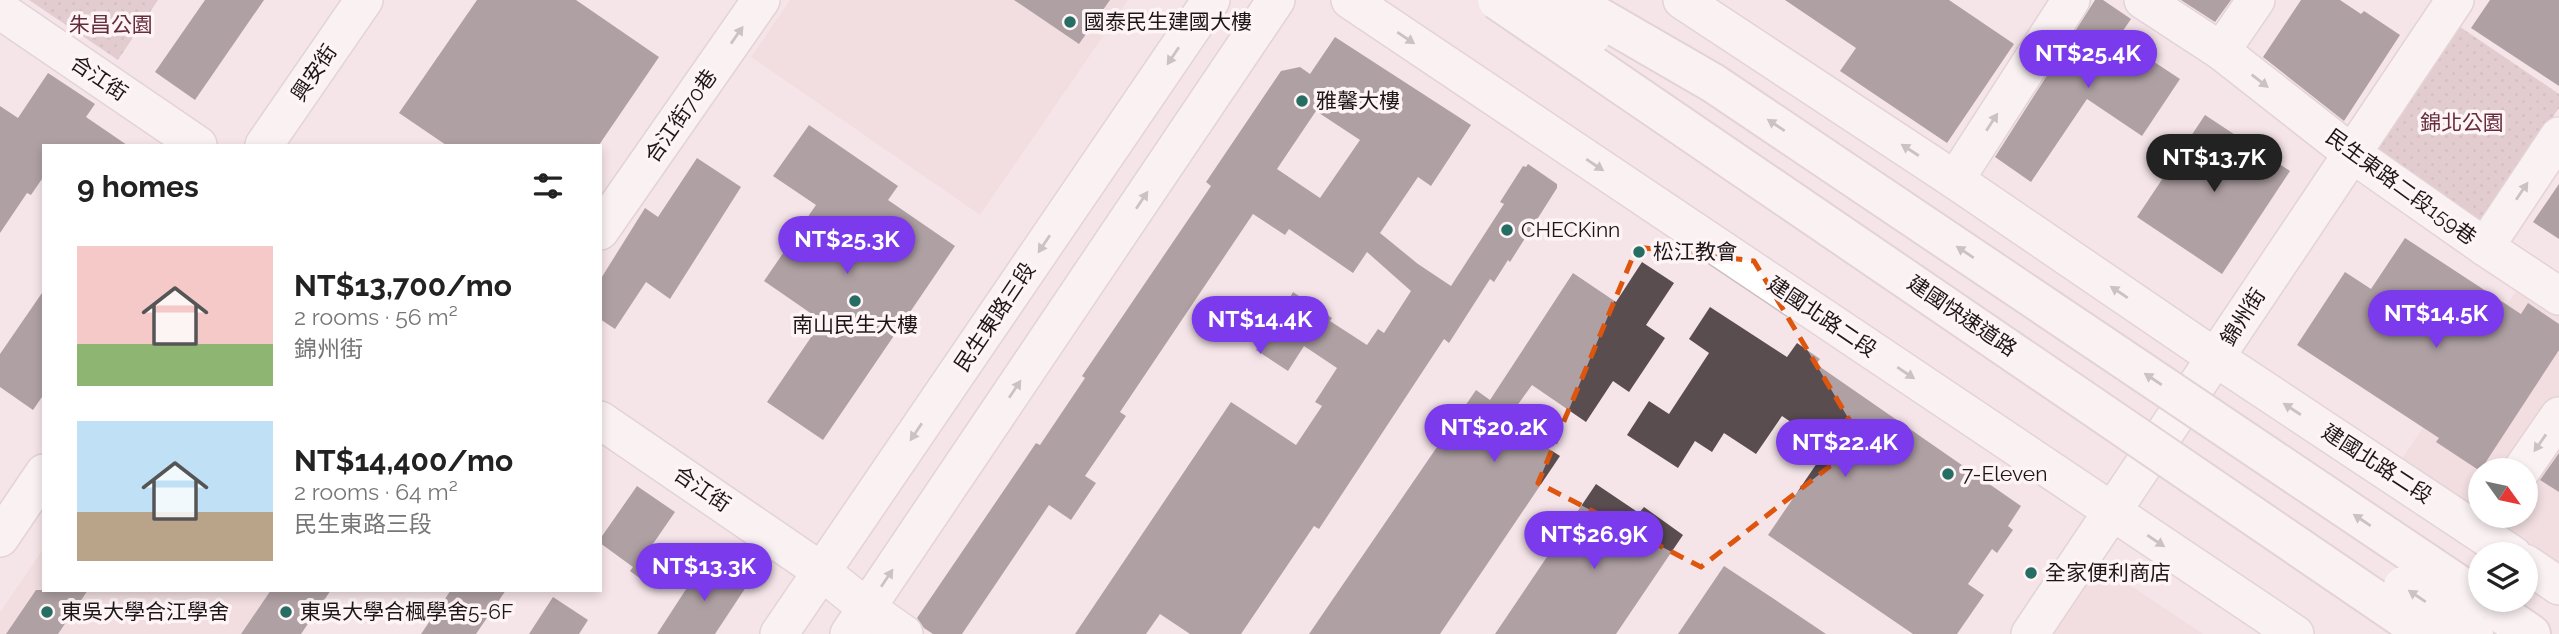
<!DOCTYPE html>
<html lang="en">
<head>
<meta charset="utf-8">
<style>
  :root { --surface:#fff; --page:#f2f2f2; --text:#222; --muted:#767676; --accent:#7c3aed }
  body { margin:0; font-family:Raleway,"Noto Sans TC",sans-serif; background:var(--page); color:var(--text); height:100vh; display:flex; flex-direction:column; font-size:26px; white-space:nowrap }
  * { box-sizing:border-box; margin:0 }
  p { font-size:23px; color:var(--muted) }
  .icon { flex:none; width:38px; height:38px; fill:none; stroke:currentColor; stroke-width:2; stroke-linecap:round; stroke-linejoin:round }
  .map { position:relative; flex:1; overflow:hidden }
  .details { position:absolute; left:42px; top:144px; width:560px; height:448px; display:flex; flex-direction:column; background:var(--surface); border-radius:0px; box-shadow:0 4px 10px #0003 }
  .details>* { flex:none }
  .needle { width:46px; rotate:123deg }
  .fabs { position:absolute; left:2468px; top:458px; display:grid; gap:14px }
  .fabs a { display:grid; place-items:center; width:70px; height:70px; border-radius:50%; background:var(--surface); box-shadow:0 4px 10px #0003; font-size:35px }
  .price { position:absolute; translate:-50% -60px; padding:0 16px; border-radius:24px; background:var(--accent); color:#fff; font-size:23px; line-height:46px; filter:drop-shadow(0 2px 4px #0008) }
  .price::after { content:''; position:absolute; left:50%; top:42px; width:21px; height:16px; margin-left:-10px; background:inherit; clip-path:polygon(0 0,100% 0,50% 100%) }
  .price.selected { background:#222; color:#fff }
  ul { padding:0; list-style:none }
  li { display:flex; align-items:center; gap:21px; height:175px; padding:0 35px }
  li span { display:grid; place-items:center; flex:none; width:196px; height:140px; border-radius:0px; color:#555 }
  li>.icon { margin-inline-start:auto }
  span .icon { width:84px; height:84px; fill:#fffc; stroke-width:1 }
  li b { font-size:30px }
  h2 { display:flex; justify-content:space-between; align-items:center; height:84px; padding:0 35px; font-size:30px }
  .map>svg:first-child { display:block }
  .built { fill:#eed5da; fill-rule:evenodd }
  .park { fill:url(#park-dots) }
  .building { fill:#5a4d50; fill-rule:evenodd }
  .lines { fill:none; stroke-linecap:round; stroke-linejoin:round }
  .minor-casing { stroke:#cdbdc1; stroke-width:40 }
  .highway-casing { stroke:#cdbdc1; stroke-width:42 }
  .minor { stroke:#fff; stroke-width:37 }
  .highway { stroke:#fff; stroke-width:38 }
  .highway-bridge-casing { stroke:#cdbdc1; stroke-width:42; stroke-linecap:butt }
  .highway-bridge { stroke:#fff; stroke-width:38 }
  .oneway { fill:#999798 }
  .marked { fill:none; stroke:#de560d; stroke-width:5; stroke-dasharray:14 9; stroke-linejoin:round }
  .poi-dot { fill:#266d64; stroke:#fef4f6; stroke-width:2.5 }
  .labels { text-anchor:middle; stroke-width:7; stroke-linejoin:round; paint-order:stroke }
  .poi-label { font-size:21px; fill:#1d1719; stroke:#fef4f6; text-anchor:start }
  .park-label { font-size:21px; fill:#632d3d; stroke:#fef4f6 }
  .street-label { font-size:21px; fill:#1d1719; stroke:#fef4f6 }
</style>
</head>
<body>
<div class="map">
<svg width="2559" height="634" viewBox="0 0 2559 634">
  <defs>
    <pattern id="park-dots" width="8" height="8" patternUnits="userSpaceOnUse" patternTransform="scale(1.75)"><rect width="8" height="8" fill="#caaeb4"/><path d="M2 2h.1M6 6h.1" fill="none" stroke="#ad959a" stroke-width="1.8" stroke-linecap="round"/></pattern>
  </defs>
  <rect width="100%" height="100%" fill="#f5e5e8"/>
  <g class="built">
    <polygon points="790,0 1128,0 980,215 751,57"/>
    <path d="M2523,281l36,24v283l-167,-115zM2480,471h45v45h-45z"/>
    <polygon points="44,548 44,590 325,590 293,634 0,634 0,612"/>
    <polygon points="2095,562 2203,634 2047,634"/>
  </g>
  <g class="park">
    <polygon points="29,0 158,0 118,60"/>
    <polygon points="2447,18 2559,94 2559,108 2479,227 2360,146"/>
  </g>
  <g class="building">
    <polygon points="205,0 264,0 195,100 155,72"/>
    <polygon points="477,0 576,0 659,57 599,145 446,145 399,113"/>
    <polygon points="1014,0 1110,0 1079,44"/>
    <polygon points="1785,0 1949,0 2014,44 1947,143 1840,71 1856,48"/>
    <polygon points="2095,0 2103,0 2131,19 2118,38 2180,79 2142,136 2087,99 2031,182 1995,157"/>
    <polygon points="2181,0 2231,0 2215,22"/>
    <polygon points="2301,0 2340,0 2361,14 2364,11 2400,35 2344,121 2263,57"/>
    <polygon points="2490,0 2559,0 2559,86 2471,28"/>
    <path d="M1335,37l136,88 -40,61 -13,-9 -38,56 38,31 33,22 53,-82 -4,-2 23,-36 3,1 2,-3 29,20v4l-47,74 -2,-2 -14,22 -4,-3 -41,64 -5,-4 -125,190 -5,-3 -73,108h-51l-30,-20 -14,20h-71l156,-232 65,43 26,-39 -7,-4 22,-34 -33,-22 -16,25 -32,-21 16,-25 -10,-7 13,-19 10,7 8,-14 39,26 -2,3 37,24 11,-16 6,4 27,-42 -44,-39 -14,21 -64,-44 -4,6 -32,-21 -133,198 6,4 -41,60 11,7 -25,37 -22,-15 -87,129h-29l-9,-6 -7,-10 119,-175 4,2 45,-67 -3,-2 129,-190 -5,-4 75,-111 19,-4 10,7zM1316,111l44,29 -40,58 -43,-29z"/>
    <polygon points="48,73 95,104 86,117 127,145 44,145 44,176 31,195 27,193 0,233 0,106 18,118"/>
    <polygon points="2205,115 2290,171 2222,274 2137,217"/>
    <polygon points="809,125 898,186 888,200 955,246 823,440 767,402 822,321 764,281 816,205 773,176"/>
    <polygon points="697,158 741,187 670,299 646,282 615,329 600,319 600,280 645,208 658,217"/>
    <polygon points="2559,184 2559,239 2533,222"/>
    <polygon points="2405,238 2521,314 2528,303 2559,324 2559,350 2480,471 2436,442 2439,438 2297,345 2345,272 2371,289"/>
    <polygon points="1642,262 1674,283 1646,325 1665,338 1629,392 1613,381 1586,422 1532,385 1506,421 1560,456 1440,634 1309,634 1476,390 1490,400 1573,273 1616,302"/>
    <polygon points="44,290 44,394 33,410 0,387 0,354"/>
    <polygon points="1710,307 1787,357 1797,343 1820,359 1816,364 2021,506 2008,526 2013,530 1997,553 1992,549 1968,584 1984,595 1957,634 1913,634 1768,535 1828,447 1782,416 1756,454 1724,433 1712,452 1695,441 1678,468 1627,435 1649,401 1669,414 1709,353 1689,339"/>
    <polygon points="2559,453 2559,492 2540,480"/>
    <polygon points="1596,484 1639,513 1644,507 1683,535 1616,634 1495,634"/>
    <polygon points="637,486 675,512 646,554 659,562 649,585 630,571 633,567 600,543 600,539"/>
    <polygon points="705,560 746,587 715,634 657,634"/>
    <polygon points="1724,566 1771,597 1826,634 1678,634"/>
    <polygon points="36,590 88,590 58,634 6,634"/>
    <polygon points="271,590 331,590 301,634 241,634"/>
    <polygon points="451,590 506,590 476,634 421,634"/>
    <polygon points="553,597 588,620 579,634 529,634"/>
  </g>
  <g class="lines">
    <g class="minor-casing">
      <g id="minor">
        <polyline points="1350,0 2295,634"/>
        <polyline points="1682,0 1955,180 2216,358 2513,555"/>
        <polyline points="2143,0 2221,51 2351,153 2485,247 2559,296"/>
        <polyline points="0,10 198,145"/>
        <polyline points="2221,51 2256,0"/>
        <polyline points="264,145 364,0"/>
        <polyline points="1955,180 2071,0"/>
        <polyline points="600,231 761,0"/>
        <polyline points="2485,247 2559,136"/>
        <polyline points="600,420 821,571 867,608 904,634"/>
        <polyline points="2521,471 2559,416"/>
        <polyline points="0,538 44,473"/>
        <polyline points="2525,563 2559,586"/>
        <polyline points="779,634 1211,0"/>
        <polyline points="849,634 1276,0"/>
        <polyline points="2030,634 2455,0"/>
      </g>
    </g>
    <g class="highway-casing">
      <polyline id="highway" points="2481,600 2531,634"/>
    </g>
    <use href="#minor" class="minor"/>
    <use href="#highway" class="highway"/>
    <g class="highway-bridge-casing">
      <g id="highway-bridge">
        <polyline points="1497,0 2426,634"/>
        <polyline points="1546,0 1592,35"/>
        <polyline points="1573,2 1713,83 2480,599"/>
        <polyline points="2403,586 2474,634"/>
      </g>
    </g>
    <use href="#highway-bridge" class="highway-bridge"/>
  </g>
  <defs><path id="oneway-solid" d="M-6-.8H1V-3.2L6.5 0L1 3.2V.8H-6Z" transform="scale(1.75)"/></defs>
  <g class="oneway">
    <use href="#oneway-solid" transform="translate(737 35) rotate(-55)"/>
    <use href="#oneway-solid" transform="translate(1406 38) rotate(34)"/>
    <use href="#oneway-solid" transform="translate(1173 56) rotate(124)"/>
    <use href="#oneway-solid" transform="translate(2260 81) rotate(38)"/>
    <use href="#oneway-solid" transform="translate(1992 122) rotate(-57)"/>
    <use href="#oneway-solid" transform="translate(1776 125) rotate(-146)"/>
    <use href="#oneway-solid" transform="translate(1910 150) rotate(-147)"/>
    <use href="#oneway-solid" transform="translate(1595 165) rotate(34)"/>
    <use href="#oneway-solid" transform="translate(2522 191) rotate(-56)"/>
    <use href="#oneway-solid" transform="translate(1142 200) rotate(-56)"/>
    <use href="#oneway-solid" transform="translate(1044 244) rotate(124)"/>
    <use href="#oneway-solid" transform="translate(1965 252) rotate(-146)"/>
    <use href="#oneway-solid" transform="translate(2119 292) rotate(-146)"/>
    <use href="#oneway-solid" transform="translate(1906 373) rotate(34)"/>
    <use href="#oneway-solid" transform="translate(2153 379) rotate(-146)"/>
    <use href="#oneway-solid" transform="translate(1015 389) rotate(-56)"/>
    <use href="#oneway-solid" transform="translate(2292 409) rotate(-147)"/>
    <use href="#oneway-solid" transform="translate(916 432) rotate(124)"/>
    <use href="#oneway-solid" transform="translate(2540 443) rotate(125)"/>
    <use href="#oneway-solid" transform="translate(2362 520) rotate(-146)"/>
    <use href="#oneway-solid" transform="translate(2156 541) rotate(34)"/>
    <use href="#oneway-solid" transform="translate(887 578) rotate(-56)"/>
    <use href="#oneway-solid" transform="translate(2417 596) rotate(-146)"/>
  </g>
  <path d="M0 0H2559V634H0ZM1637,247l117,14 108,180 -161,126 -163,-84z" fill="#f5e5e8" fill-opacity=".55" fill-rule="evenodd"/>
  <path class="marked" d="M1637,247l117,14 108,180 -161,126 -163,-84z"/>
  <g class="poi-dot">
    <circle cx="1070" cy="22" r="7"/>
    <circle cx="1302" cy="101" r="7"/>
    <circle cx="1507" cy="230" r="7"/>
    <circle cx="1639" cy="252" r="7"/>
    <circle cx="855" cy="301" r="7"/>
    <circle cx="1948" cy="474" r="7"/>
    <circle cx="2031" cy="573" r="7"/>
    <circle cx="47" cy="612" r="7"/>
    <circle cx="286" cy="612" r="7"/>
  </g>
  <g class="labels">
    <g class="poi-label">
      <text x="1084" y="29">國泰民生建國大樓</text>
      <text x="1316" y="108">雅馨大樓</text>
      <text x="1521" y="237">CHECKinn</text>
      <text x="1653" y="259">松江教會</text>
      <text x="855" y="332" text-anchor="middle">南山民生大樓</text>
      <text x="1962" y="481">7-Eleven</text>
      <text x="2045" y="580">全家便利商店</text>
      <text x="61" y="619">東吳大學合江學舍</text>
      <text x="300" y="619">東吳大學合楓學舍5-6F</text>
    </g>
    <g class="park-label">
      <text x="111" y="32">朱昌公園</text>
      <text x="2462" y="130">錦北公園</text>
    </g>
    <g class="street-label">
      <text transform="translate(314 73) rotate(-56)" y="7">興安街</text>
      <text transform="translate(99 78) rotate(34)" y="7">合江街</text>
      <text transform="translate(681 116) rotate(-55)" y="7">合江街70巷</text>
      <text transform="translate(2401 187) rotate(36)" y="7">民生東路二段159巷</text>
      <text transform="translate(1962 316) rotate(34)" y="7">建國快速道路</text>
      <text transform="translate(995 317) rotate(-56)" y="7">民生東路三段</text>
      <text transform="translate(1822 317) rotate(34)" y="7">建國北路二段</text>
      <text transform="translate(2243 317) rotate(-57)" y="7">錦州街</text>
      <text transform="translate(2377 464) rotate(33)" y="7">建國北路二段</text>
      <text transform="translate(702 489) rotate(34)" y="7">合江街</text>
    </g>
  </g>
</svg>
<div class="fabs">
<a><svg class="needle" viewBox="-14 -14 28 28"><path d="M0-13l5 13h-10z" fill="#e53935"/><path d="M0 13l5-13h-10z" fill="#767676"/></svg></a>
<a><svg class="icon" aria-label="layers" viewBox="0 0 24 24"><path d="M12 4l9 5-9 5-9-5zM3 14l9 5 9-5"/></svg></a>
</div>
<b class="price" style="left:2088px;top:90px">NT$25.4K</b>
<b class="price selected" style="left:2214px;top:194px">NT$13.7K</b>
<b class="price" style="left:847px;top:276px">NT$25.3K</b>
<b class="price" style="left:2436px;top:350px">NT$14.5K</b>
<b class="price" style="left:1260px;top:356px">NT$14.4K</b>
<b class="price" style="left:1494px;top:464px">NT$20.2K</b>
<b class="price" style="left:1845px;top:479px">NT$22.4K</b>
<b class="price" style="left:1594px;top:571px">NT$26.9K</b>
<b class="price" style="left:704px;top:603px">NT$13.3K</b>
<section class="details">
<h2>9 homes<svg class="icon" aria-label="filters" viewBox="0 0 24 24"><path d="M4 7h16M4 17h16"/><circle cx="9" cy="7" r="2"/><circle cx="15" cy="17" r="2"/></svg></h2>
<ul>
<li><span style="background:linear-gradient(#f6c9c9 70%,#8fb573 0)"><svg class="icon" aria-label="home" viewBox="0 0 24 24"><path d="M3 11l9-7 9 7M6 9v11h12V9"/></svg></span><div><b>NT$13,700/mo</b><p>2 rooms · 56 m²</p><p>錦州街</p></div></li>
<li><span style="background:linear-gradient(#bfe0f5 65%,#b9a48a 0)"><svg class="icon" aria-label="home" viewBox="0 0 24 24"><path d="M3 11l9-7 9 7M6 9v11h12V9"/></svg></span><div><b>NT$14,400/mo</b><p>2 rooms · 64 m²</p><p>民生東路三段</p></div></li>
</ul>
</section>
</div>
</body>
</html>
